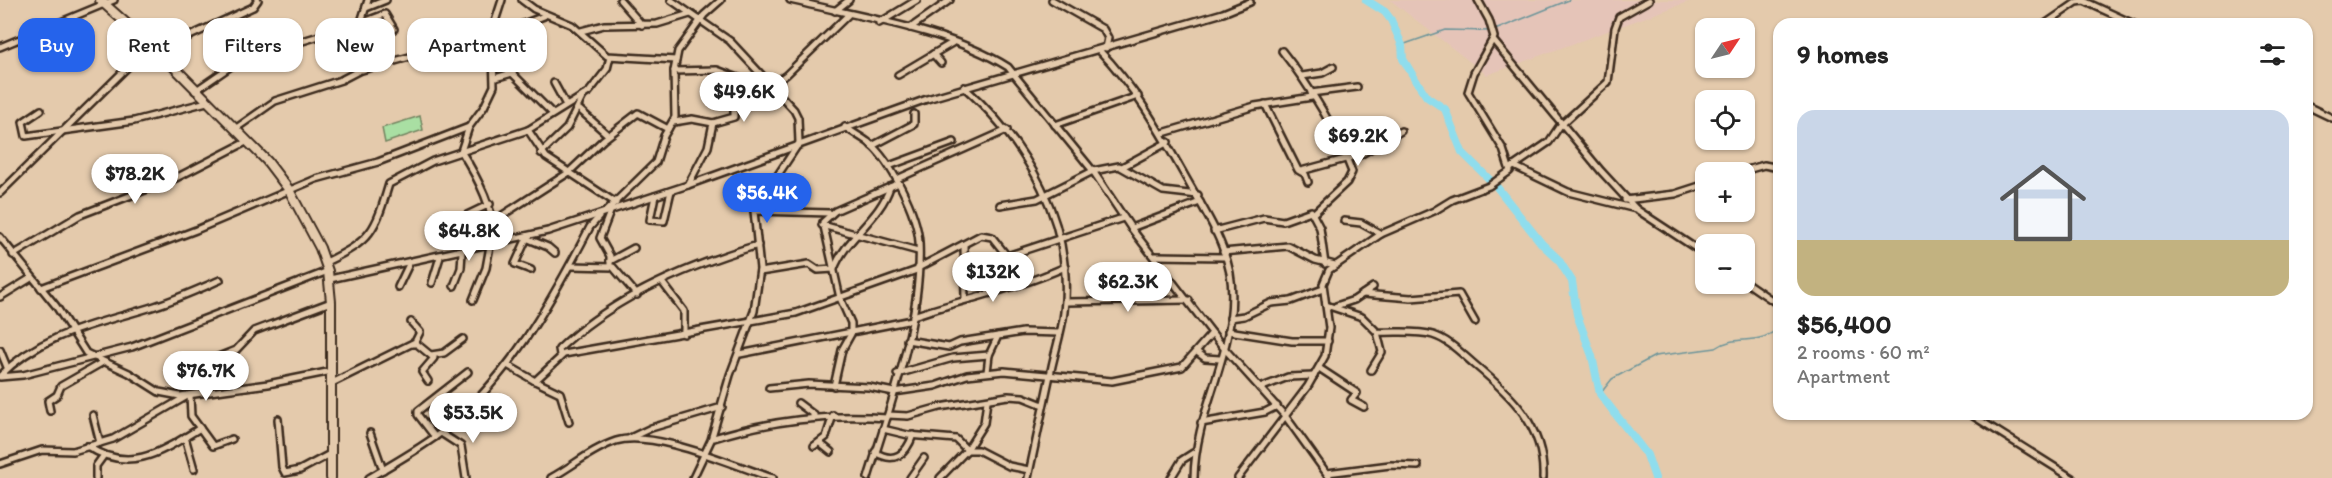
<!DOCTYPE html>
<html lang="en">
<head>
<meta charset="utf-8">
<style>
  :root { --surface:#fff; --page:#f2f2f2; --text:#222; --muted:#767676; --accent:#2563eb }
  body { margin:0; font-family:Itim,sans-serif; background:var(--page); color:var(--text); height:100vh; display:flex; flex-direction:column; font-size:22px; white-space:nowrap }
  * { box-sizing:border-box; margin:0 }
  p { font-size:20px; color:var(--muted) }
  .icon { flex:none; width:33px; height:33px; fill:none; stroke:currentColor; stroke-width:2; stroke-linecap:round; stroke-linejoin:round }
  .map { position:relative; flex:1; overflow:hidden }
  .drawer { position:absolute; left:1773px; top:18px; width:540px; height:402px; display:flex; flex-direction:column; background:var(--surface); border-radius:18px; box-shadow:0 2px 4px #0004 }
  .drawer>* { flex:none }
  .hud { position:absolute; left:18px; top:18px; width:570px; height:54px; display:flex; gap:12px }
  .needle { width:39px; rotate:55deg }
  .buttons { position:absolute; left:1695px; top:18px; display:grid; gap:12px }
  .buttons a { display:grid; place-items:center; width:60px; height:60px; border-radius:12px; background:var(--surface); box-shadow:0 2px 4px #0004; font-size:30px }
  .price { position:absolute; translate:-50% -51px; padding:0 14px; border-radius:21px; background:#fff; color:#222; font-size:20px; line-height:39px; filter:drop-shadow(0 2px 3px #0008) }
  .price::after { content:''; position:absolute; left:50%; top:36px; width:18px; height:14px; margin-left:-9px; background:inherit; clip-path:polygon(0 0,100% 0,50% 100%) }
  .price.selected { background:var(--accent); color:#fff }
  ul { padding:0; list-style:none }
  li { display:grid; align-content:center; gap:12px; height:318px; padding:0 24px }
  li span { display:grid; place-items:center; height:186px; border-radius:18px; color:#555 }
  li>.icon { margin-inline-start:auto }
  span .icon { width:108px; height:108px; fill:#fffc; stroke-width:1 }
  li b { font-size:26px }
  h2 { display:flex; justify-content:space-between; align-items:center; height:72px; padding:0 24px; font-size:26px }
  .tag { padding:0 21px; border-radius:18px; background:var(--surface); box-shadow:0 2px 4px #0004; font-size:21px; line-height:54px }
  .tag.selected { background:var(--accent); color:#fff }
  .map>svg:first-child { display:block }
  .built { fill:#e5c4b8 }
  .green { fill:#a9dfa3; stroke:#728460; stroke-width:1.5 }
  .lines { fill:none; stroke-linecap:round; stroke-linejoin:round }
  .stream { stroke:#6d959a; stroke-width:1.5 }
  .river { stroke:#8fdded; stroke-width:8 }
  .street-casing { stroke:#3b2a1e; stroke-width:10 }
  .secondary-casing { stroke:#3b2a1e; stroke-width:12 }
  .street { stroke:#e4caac; stroke-width:5 }
  .secondary { stroke:#e4caac; stroke-width:8 }
</style>
</head>
<body>
<div class="map">
<svg width="2332" height="478" viewBox="0 0 2332 478">
  <rect width="100%" height="100%" fill="#e4caac"/>
  <filter id="ink" filterUnits="userSpaceOnUse"><feTurbulence type="fractalNoise" baseFrequency=".0167" numOctaves="2"/><feDisplacementMap in="SourceGraphic" scale="12" xChannelSelector="R" yChannelSelector="G"/><feConvolveMatrix kernelMatrix="1 2 1 2 8 2 1 2 1" color-interpolation-filters="sRGB"/></filter>
  <g filter="url(#ink)">
    <polygon class="built" points="1390,0 1693,0 1487,75"/>
    <polygon class="green" points="420,116 423,130 385,143 382,128"/>
    <g class="lines">
      <g class="stream">
        <polyline points="1495,30 1569,0"/>
        <polyline points="1402,45 1445,30 1490,31"/>
        <path d="M1600,394l12,-15 43,-23 61,-8c22,-15 38,0 63,-20"/>
      </g>
      <g class="river">
        <polyline points="1366,0 1385,12 1391,20 1402,45 1403,59 1415,79 1427,97 1445,109 1462,152 1491,181"/>
        <polyline points="1496,186 1542,244 1558,259 1572,281 1577,315 1592,356 1600,394 1647,455 1655,478"/>
      </g>
      <g class="street-casing">
        <g id="street">
          <polyline points="522,0 534,9 572,25 607,56 676,60"/>
          <polyline points="620,0 642,25"/>
          <polyline points="671,0 730,41 794,110 798,118 799,143 754,211 760,269 754,311 730,375 711,440 693,478"/>
          <path d="M790,0c69,17 157,29 218,67l85,104 38,57 92,119 63,70 44,61"/>
          <polyline points="1052,0 1103,29 1108,38 1106,48"/>
          <polyline points="366,8 386,0"/>
          <polyline points="835,11 849,0"/>
          <polyline points="361,22 368,0"/>
          <polyline points="361,23 385,14 394,29"/>
          <polyline points="879,23 917,0"/>
          <polyline points="2045,24 2077,2 2084,1 2134,24"/>
          <polyline points="910,28 950,0"/>
          <polyline points="581,31 604,25 657,24 690,14"/>
          <polyline points="490,37 544,16"/>
          <polyline points="1493,40 1601,171 1636,209"/>
          <polyline points="0,47 114,0"/>
          <path d="M1099,50c37,38 61,82 87,128 17,30 37,60 44,95 3,16 2,34 0,50 -8,54 -35,98 -36,155"/>
          <polyline points="157,51 253,7 258,0"/>
          <path d="M1282,51c28,35 55,80 70,121l-5,10 -33,31"/>
          <polyline points="933,54 941,63"/>
          <polyline points="362,70 490,35"/>
          <polyline points="674,71 717,70 754,84 767,83"/>
          <polyline points="898,75 952,43"/>
          <polyline points="1302,76 1322,73 1333,67"/>
          <polyline points="495,78 512,73 552,113"/>
          <polyline points="554,83 566,105"/>
          <polyline points="770,86 786,75 848,15"/>
          <path d="M964,87c64,57 110,137 100,225 -2,18 -8,36 -12,54 -8,37 -16,75 -24,112"/>
          <polyline points="195,91 240,60 352,26 360,27 367,59 364,68 341,80 275,101 235,129"/>
          <polyline points="1311,93 1357,87"/>
          <polyline points="1265,104 1298,170 1305,174 1308,182"/>
          <polyline points="2307,106 2332,118"/>
          <polyline points="41,110 23,122 26,136 134,121 207,102"/>
          <polyline points="580,110 608,135"/>
          <polyline points="674,122 692,119 713,123 708,147 688,185"/>
          <polyline points="713,123 734,117 734,95"/>
          <polyline points="1055,125 1138,96"/>
          <path d="M845,127c7,5 16,10 23,15 23,19 49,71 51,100 4,74 -29,165 -51,236"/>
          <polyline points="528,130 546,157 616,203"/>
          <polyline points="1163,133 1255,106 1312,97"/>
          <polyline points="872,146 914,124 914,114"/>
          <polyline points="541,153 567,128 583,96"/>
          <polyline points="889,166 954,142"/>
          <polyline points="1514,166 1568,192 1636,209 1706,255"/>
          <polyline points="1122,167 1168,142"/>
          <polyline points="1511,168 1549,142 1559,127 1608,82 1615,28 1619,17 1649,0"/>
          <polyline points="1301,171 1360,155 1401,131"/>
          <polyline points="1740,172 1764,165 1779,168"/>
          <polyline points="897,179 1007,130"/>
          <polyline points="0,193 150,45"/>
          <polyline points="655,196 650,220 664,221 671,191"/>
          <polyline points="1625,200 1675,194 1706,184"/>
          <polyline points="1000,205 1037,199 1093,171 1119,166 1163,191 1198,195"/>
          <polyline points="606,211 656,162 664,136 675,117 674,71 678,51 704,15 721,0"/>
          <polyline points="754,211 830,213"/>
          <polyline points="610,212 600,238 610,256 610,266"/>
          <polyline points="467,215 490,204"/>
          <polyline points="495,220 568,173 603,140 638,113 668,129"/>
          <polyline points="1344,221 1361,223 1381,234"/>
          <polyline points="822,225 918,251"/>
          <polyline points="1131,228 1200,202"/>
          <polyline points="1214,231 1264,218 1283,221 1311,211 1320,228 1325,264"/>
          <polyline points="0,237 56,306 86,353 129,373 159,392 180,396 268,384 332,371"/>
          <polyline points="526,238 548,247 555,253"/>
          <polyline points="526,240 515,264 531,270"/>
          <path d="M496,244c-2,-35 -17,-64 -35,-93l8,-24 15,-20 10,-21 -1,-31 -4,-15 13,-40"/>
          <polyline points="964,245 965,299"/>
          <polyline points="1223,252 1288,246 1315,260 1335,265"/>
          <polyline points="13,255 80,215 176,178 248,141"/>
          <polyline points="1155,256 1224,257"/>
          <polyline points="610,261 634,248"/>
          <path d="M326,262c46,-22 49,-31 63,-78l44,-23 95,-31 61,-38 18,-23 3,-12"/>
          <polyline points="571,266 613,267 637,295"/>
          <polyline points="918,268 981,235 992,237 1007,256 1123,218"/>
          <path d="M760,272l49,-8 9,6 16,-1c12,-32 46,-50 56,-82"/>
          <polyline points="330,279 548,231 688,185 927,99 1223,13 1250,2"/>
          <polyline points="1744,281 1779,305"/>
          <polyline points="662,282 684,311 684,334"/>
          <polyline points="432,283 440,257"/>
          <polyline points="454,286 461,268 462,252"/>
          <polyline points="398,287 410,262"/>
          <polyline points="41,288 196,230 316,179 378,162 469,127"/>
          <polyline points="1363,294 1411,298 1459,294 1475,322"/>
          <polyline points="0,297 31,278"/>
          <polyline points="473,300 486,268 490,246"/>
          <polyline points="1066,302 1189,300"/>
          <path d="M1326,305l36,12 15,15c18,1 38,-2 56,3 16,5 28,18 41,29 37,31 71,62 69,114"/>
          <polyline points="1336,306 1354,300 1373,287"/>
          <path d="M913,316c51,-17 104,-27 152,-49"/>
          <polyline points="1230,318 1244,316 1271,303 1291,301 1323,289"/>
          <polyline points="1228,331 1292,341 1328,341"/>
          <polyline points="907,340 949,347 960,342 998,336"/>
          <polyline points="412,344 417,344 434,358 422,372 428,381"/>
          <polyline points="0,350 7,367"/>
          <polyline points="1197,352 1205,358 1220,359"/>
          <polyline points="740,354 912,320"/>
          <polyline points="431,355 444,353 463,339"/>
          <path d="M560,355l-1,-6c54,-52 128,-83 199,-104"/>
          <polyline points="211,360 236,350 254,331 331,302"/>
          <polyline points="509,366 535,381 564,354 796,313 917,270"/>
          <polyline points="1319,368 1357,393 1351,400 1364,407"/>
          <polyline points="1371,370 1382,352 1377,332"/>
          <polyline points="987,372 989,355 998,336 1023,332 1059,333"/>
          <polyline points="897,374 953,358 989,355"/>
          <path d="M0,376c43,-44 99,-52 155,-70 22,-7 44,-17 65,-26"/>
          <polyline points="0,377 23,375 132,347 328,271"/>
          <polyline points="535,381 560,393 569,422"/>
          <polyline points="332,383 415,342 420,332 411,322"/>
          <polyline points="834,386 842,350 851,334 851,323 840,298 823,222 835,211 899,183"/>
          <polyline points="769,388 809,384 869,387 894,392 935,386 967,375 1004,371 1112,381 1182,367 1212,333"/>
          <polyline points="1260,388 1288,377 1314,376"/>
          <polyline points="190,395 191,416 213,446 232,439"/>
          <polyline points="798,403 814,415"/>
          <polyline points="50,411 48,401 57,395 61,386 103,362"/>
          <polyline points="1970,414 2072,478"/>
          <polyline points="93,415 100,443"/>
          <polyline points="888,415 908,416 940,407 1008,396 1023,397 1043,405"/>
          <polyline points="278,419 282,467 285,473 300,470 332,453"/>
          <polyline points="1201,423 1265,412 1277,406"/>
          <polyline points="883,429 908,435 956,439 967,450 984,423 987,401"/>
          <polyline points="370,433 383,470"/>
          <polyline points="441,433 461,446 466,478"/>
          <polyline points="185,437 194,469"/>
          <polyline points="435,437 418,415 418,411 468,372"/>
          <polyline points="630,438 651,428 722,407"/>
          <path d="M714,438c58,-18 112,-24 173,-20"/>
          <polyline points="821,444 831,452"/>
          <path d="M87,446c43,28 74,6 113,-18"/>
          <polyline points="814,446 826,437 833,415"/>
          <path d="M875,452c19,12 31,3 38,-17"/>
          <polyline points="0,464 42,450 73,451 113,439 189,395"/>
          <polyline points="1327,473 1390,465 1418,466"/>
          <polyline points="96,478 96,466 104,455"/>
          <path d="M369,478c25,-15 51,-29 74,-47 67,-54 108,-129 147,-204l9,-10"/>
          <path d="M551,478c22,-12 41,-29 65,-37 37,-12 119,25 157,37"/>
          <polyline points="910,478 924,458"/>
          <polyline points="940,478 967,450 978,450 1009,466 1029,470"/>
          <polyline points="1171,478 1182,460 1193,453"/>
          <polyline points="1238,478 1308,386 1325,356 1329,328 1323,284 1329,270 1381,234 1434,211 1452,200 1489,186 1510,171 1503,149 1468,92 1474,73 1494,37 1489,20 1478,0"/>
        </g>
      </g>
      <g class="secondary-casing">
        <polyline id="secondary" points="100,0 163,56 267,161 289,190 320,248 328,271 331,302 331,478"/>
      </g>
      <use href="#street" class="street"/>
      <use href="#secondary" class="secondary"/>
    </g>
  </g>
</svg>
<div class="buttons">
<a><svg class="needle" viewBox="-14 -14 28 28"><path d="M0-13l5 13h-10z" fill="#e53935"/><path d="M0 13l5-13h-10z" fill="#767676"/></svg></a>
<a><svg class="icon" aria-label="locate" viewBox="0 0 24 24"><circle cx="12" cy="12" r="6"/><path d="M12 2v4M12 18v4M2 12h4M18 12h4"/></svg></a>
<a>+</a>
<a>−</a>
</div>
<b class="price" style="left:744px;top:123px">$49.6K</b>
<b class="price" style="left:1358px;top:167px">$69.2K</b>
<b class="price" style="left:135px;top:205px">$78.2K</b>
<b class="price selected" style="left:767px;top:224px">$56.4K</b>
<b class="price" style="left:469px;top:262px">$64.8K</b>
<b class="price" style="left:993px;top:303px">$132K</b>
<b class="price" style="left:1128px;top:313px">$62.3K</b>
<b class="price" style="left:206px;top:402px">$76.7K</b>
<b class="price" style="left:473px;top:444px">$53.5K</b>
<div class="hud">
<a class="tag selected">Buy</a>
<a class="tag">Rent</a>
<a class="tag">Filters</a>
<a class="tag">New</a>
<a class="tag">Apartment</a>
</div>
<section class="drawer">
<h2>9 homes<svg class="icon" aria-label="filters" viewBox="0 0 24 24"><path d="M4 7h16M4 17h16"/><circle cx="9" cy="7" r="2"/><circle cx="15" cy="17" r="2"/></svg></h2>
<ul>
<li><span style="background:linear-gradient(#c9d6e8 70%,#c2b280 0)"><svg class="icon" aria-label="home" viewBox="0 0 24 24"><path d="M3 11l9-7 9 7M6 9v11h12V9"/></svg></span><div><b>$56,400</b><p>2 rooms · 60 m²</p><p>Apartment</p></div></li>
</ul>
</section>
</div>
</body>
</html>
